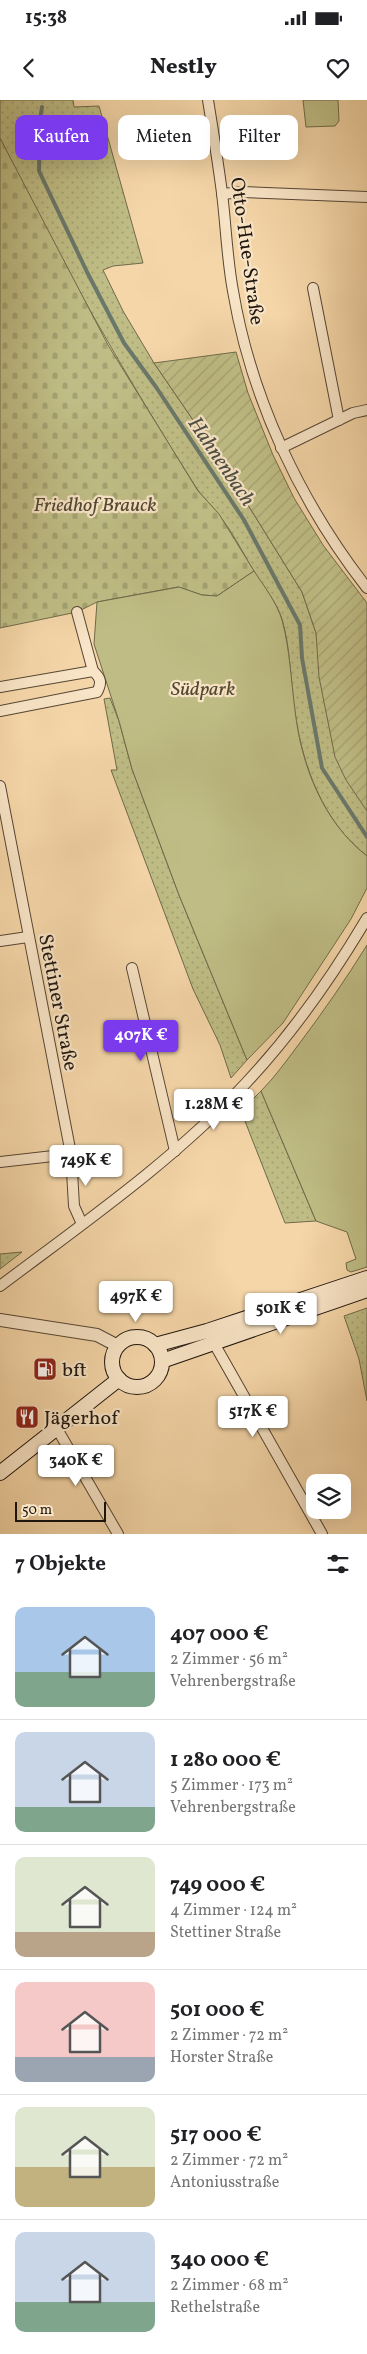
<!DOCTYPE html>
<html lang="de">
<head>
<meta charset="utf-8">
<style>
  :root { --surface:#fff; --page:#f6f6f6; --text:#202124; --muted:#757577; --line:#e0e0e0; --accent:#7c3aed }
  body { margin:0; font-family:Vollkorn,serif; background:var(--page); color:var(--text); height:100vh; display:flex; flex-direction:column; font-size:19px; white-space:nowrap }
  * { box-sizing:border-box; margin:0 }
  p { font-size:16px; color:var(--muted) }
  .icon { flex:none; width:28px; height:28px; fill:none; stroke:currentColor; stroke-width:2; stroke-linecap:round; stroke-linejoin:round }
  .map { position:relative; height:1434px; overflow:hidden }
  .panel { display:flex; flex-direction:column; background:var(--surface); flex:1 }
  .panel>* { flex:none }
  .banner { position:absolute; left:15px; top:15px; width:338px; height:45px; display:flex; gap:10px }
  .fabs { position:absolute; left:306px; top:1374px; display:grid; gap:10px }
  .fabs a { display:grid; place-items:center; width:45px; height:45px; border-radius:10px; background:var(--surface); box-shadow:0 5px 20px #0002; font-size:25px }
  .scale { position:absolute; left:15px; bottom:12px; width:91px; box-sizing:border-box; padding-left:5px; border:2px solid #20160e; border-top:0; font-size:14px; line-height:18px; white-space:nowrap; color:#20160e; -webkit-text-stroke:4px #f8e4c6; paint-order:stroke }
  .price { position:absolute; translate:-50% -42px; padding:0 11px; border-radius:5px; background:#fff; color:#222; font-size:16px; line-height:32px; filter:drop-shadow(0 1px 2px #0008) }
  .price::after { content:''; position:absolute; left:50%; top:30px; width:15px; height:11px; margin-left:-8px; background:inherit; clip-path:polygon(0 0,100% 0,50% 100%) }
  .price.current { background:var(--accent); color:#fff }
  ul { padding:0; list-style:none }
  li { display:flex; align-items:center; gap:15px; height:125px; padding:0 15px }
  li+li { border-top:1px solid var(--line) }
  li span { display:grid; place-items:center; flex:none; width:140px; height:100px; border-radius:10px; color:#555 }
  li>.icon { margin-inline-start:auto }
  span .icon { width:60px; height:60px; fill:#fffc; stroke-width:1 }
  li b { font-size:21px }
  h2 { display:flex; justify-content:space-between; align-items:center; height:60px; padding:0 15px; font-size:21px }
  .pill { padding:0 18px; border-radius:10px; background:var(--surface); box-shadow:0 5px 20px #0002; font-size:18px; line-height:45px }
  .pill.current { background:var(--accent); color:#fff }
  .status { display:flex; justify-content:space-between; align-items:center; height:35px; padding:0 25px; background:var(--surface); direction:ltr }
  .status svg { height:14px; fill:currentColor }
  header { display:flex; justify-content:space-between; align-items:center; height:65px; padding:0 15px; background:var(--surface); font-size:22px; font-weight:800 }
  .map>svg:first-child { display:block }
  .grass { fill:url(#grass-dots); stroke:#706a4a }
  .cemetery { fill:url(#cemetery-stones); stroke:#706a4a }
  .park { fill:#bfbd85; stroke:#706a4a }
  .garden { fill:url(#garden-furrows); stroke:#706a4a }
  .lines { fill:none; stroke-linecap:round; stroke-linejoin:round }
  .stream { stroke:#6a786b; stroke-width:4 }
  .minor-casing { stroke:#554634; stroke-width:12 }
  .tertiary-casing { stroke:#554634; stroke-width:14 }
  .secondary-casing { stroke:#20160e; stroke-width:16 }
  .minor { stroke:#f8e4c6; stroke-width:10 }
  .tertiary { stroke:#f8e4c6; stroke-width:12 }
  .secondary { stroke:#f8e4c6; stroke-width:14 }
  .labels { text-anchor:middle; stroke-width:4.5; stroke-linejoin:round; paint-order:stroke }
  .street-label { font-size:20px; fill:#20160e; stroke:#f8e4c6 }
  .park-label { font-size:20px; font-style:italic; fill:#504832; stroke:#f8e4c6 }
  .poi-label { font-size:20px; fill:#20160e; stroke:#f8e4c6; text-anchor:start }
  .water-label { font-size:21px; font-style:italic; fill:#4b4f44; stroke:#f8e4c6 }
</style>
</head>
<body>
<div class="status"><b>15:38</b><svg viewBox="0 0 49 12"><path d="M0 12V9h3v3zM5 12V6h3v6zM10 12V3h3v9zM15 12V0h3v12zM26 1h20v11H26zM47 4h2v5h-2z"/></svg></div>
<header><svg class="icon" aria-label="back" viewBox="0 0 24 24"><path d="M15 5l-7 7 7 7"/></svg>Nestly<svg class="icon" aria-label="heart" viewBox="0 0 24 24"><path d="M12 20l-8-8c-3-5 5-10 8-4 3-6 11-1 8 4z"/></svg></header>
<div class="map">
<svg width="367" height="1434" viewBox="0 0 367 1434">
  <defs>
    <pattern id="grass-dots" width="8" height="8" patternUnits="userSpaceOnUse" patternTransform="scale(1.25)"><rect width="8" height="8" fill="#bfbd85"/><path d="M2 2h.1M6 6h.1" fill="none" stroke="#a4a272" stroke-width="1.8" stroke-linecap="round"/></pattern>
    <pattern id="cemetery-stones" width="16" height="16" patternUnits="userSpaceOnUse" patternTransform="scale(1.25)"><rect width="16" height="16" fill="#bfbd85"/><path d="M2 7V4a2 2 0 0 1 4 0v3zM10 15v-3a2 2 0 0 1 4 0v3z" fill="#a4a272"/></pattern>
    <pattern id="garden-furrows" width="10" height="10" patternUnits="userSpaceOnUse" patternTransform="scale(1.25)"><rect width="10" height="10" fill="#bfbd85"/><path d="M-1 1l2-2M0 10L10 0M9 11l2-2" fill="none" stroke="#a4a272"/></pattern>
  </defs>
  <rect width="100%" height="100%" fill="#f5d6a8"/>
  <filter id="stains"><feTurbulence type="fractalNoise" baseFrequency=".004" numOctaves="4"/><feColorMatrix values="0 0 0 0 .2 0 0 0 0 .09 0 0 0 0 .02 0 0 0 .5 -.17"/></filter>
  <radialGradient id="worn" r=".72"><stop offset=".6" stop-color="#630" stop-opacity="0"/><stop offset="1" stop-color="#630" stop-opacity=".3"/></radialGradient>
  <g class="grass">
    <path d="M0,0h73l1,7 25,-1 44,157 -30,3 -10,4 20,41 31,52 63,92 85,137 14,41 3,17 48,160v46c-44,-34 -64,-89 -72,-143 -5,-31 -4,-63 -13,-94 -6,-18 -19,-33 -29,-49 -11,-19 -21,-39 -35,-56 -6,-9 -15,-16 -21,-25 -72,-114 -139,-230 -197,-351z"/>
    <polygon points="110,598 119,621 132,669 179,795 247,960 231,978 220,945 193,889 111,670 117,670 104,599"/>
    <polygon points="261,991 316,1121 285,1123 241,1011"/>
    <polygon points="22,1152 0,1169 0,1154"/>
    <polygon points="367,1208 367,1301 359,1259 344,1216"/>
  </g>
  <polygon class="cemetery" points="0,38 108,245 198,391 219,414 254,471 217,496 202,495 178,487 97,502 77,512 0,528"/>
  <g class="park">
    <polygon points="303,0 338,0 339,21 335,26 306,27"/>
    <path d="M254,471c10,15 23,32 28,49 8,30 9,60 13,90 6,55 28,112 72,146v32l-16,31 -68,104 -36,37 -68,-165 -47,-126 -13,-48 -25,-77 3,-42 82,-15 23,8 15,1z"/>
    <path d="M367,845v322l-16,5 -4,-2 -1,-7 10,-4 -9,-27 -31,-11 -55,-130c14,-14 26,-31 38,-47 24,-32 47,-65 68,-99z"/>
  </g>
  <polygon class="garden" points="236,252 248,293 273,355 294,398 323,445 367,503 367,711 346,680 335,657 319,577 316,533 302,492 217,355 154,263"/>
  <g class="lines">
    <polyline class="stream" points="42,7 40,20 39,71 87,172 124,243 156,287 244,420 300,525 302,558 322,668 367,737"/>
    <g class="minor-casing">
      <g id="minor">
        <path d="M208,0c5,31 10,62 14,93 4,33 5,66 11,98 18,107 67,211 134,297"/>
        <polyline points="222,94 243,92 367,97"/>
        <polyline points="313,188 339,320"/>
        <polyline points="281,348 353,313 367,310"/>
        <polyline points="77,512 93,571"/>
        <path d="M0,587l93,-16c8,7 9,12 4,21l-97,19"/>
        <polyline points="0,686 71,1054 74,1106 82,1124"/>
        <polyline points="0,841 28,837"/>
        <polyline points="132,868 175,1051"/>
        <polyline points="0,1062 71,1054"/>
        <path d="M0,1186c85,-64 173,-125 246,-203 47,-50 86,-106 121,-165"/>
        <polyline points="211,1238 322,1434"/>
        <polyline points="56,1327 118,1434"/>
      </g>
    </g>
    <g class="tertiary-casing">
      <polyline id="tertiary" points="0,1220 97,1235 118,1246"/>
    </g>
    <g class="secondary-casing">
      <g id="secondary">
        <circle cx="137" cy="1262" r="25"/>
        <polyline points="155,1245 207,1231 367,1178"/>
        <polyline points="162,1261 367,1190"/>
        <polyline points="0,1373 119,1279"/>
      </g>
    </g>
    <use href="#minor" class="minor"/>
    <use href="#tertiary" class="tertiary"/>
    <use href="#secondary" class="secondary"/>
  </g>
  <defs>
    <g id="fuel-square" transform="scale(1.25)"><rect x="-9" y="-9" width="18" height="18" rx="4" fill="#8f2418" stroke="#f8e4c6"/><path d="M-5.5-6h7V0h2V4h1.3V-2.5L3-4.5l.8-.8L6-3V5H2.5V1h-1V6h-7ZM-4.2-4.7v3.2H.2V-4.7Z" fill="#fff"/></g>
    <g id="restaurant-square" transform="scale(1.25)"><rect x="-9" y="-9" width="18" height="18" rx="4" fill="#8f2418" stroke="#f8e4c6"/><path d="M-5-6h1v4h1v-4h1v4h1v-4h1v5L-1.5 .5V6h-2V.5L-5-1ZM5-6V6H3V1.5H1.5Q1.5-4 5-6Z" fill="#fff"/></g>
  </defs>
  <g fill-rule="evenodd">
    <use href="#fuel-square" x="45" y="1269"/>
    <use href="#restaurant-square" x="27" y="1317"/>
  </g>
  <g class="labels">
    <g class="street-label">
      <text transform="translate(248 151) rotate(82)" y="7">Otto-Hue-Straße</text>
      <text transform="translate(59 902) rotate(79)" y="7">Stettiner Straße</text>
    </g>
    <g class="park-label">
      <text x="95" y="411">Friedhof Brauck</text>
      <text x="203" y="595">Südpark</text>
    </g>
    <g class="poi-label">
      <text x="62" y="1276">bft</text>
      <text x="44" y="1324">Jägerhof</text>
    </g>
    <g class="water-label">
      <text transform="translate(222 361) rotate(56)" y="7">Hahnenbach</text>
    </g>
  </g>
  <rect width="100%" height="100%" filter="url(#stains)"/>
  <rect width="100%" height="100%" fill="url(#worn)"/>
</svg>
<div class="fabs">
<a><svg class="icon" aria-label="layers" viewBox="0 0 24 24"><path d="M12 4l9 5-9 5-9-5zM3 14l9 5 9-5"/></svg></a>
</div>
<div class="scale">50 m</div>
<b class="price current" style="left:141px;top:962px">407K €</b>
<b class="price" style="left:214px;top:1031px">1.28M €</b>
<b class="price" style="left:86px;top:1087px">749K €</b>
<b class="price" style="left:136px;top:1223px">497K €</b>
<b class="price" style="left:281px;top:1235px">501K €</b>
<b class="price" style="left:253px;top:1338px">517K €</b>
<b class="price" style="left:76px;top:1387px">340K €</b>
<div class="banner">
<a class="pill current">Kaufen</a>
<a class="pill">Mieten</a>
<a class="pill">Filter</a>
</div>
</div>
<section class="panel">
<h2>7 Objekte<svg class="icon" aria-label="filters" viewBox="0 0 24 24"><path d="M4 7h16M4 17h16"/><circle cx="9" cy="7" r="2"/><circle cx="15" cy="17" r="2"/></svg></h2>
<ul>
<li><span style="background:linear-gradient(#a9c7e8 65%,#7fa58c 0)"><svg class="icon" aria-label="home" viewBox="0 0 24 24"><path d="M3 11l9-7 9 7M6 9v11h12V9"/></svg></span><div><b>407 000 €</b><p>2 Zimmer · 56 m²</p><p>Vehrenbergstraße</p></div></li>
<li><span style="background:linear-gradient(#c9d6e8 75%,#7fa58c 0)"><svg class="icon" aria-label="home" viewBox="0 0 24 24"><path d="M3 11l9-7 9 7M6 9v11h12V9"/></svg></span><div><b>1 280 000 €</b><p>5 Zimmer · 173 m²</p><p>Vehrenbergstraße</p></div></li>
<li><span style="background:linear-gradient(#dfe7d0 75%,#b9a48a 0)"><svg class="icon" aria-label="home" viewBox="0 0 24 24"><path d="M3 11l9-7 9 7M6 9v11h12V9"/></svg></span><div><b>749 000 €</b><p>4 Zimmer · 124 m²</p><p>Stettiner Straße</p></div></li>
<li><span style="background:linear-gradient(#f6c9c9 75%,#9aa5b1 0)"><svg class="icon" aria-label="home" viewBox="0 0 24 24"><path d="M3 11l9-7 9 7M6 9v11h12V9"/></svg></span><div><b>501 000 €</b><p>2 Zimmer · 72 m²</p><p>Horster Straße</p></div></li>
<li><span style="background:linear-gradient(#dfe7d0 60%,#c2b280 0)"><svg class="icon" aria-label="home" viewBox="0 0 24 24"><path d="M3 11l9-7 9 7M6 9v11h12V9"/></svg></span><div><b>517 000 €</b><p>2 Zimmer · 72 m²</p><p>Antoniusstraße</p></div></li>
<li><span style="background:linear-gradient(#c9d6e8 70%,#7fa58c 0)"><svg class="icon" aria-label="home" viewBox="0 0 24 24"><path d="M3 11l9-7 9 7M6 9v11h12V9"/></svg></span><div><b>340 000 €</b><p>2 Zimmer · 68 m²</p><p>Rethelstraße</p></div></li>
</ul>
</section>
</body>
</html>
